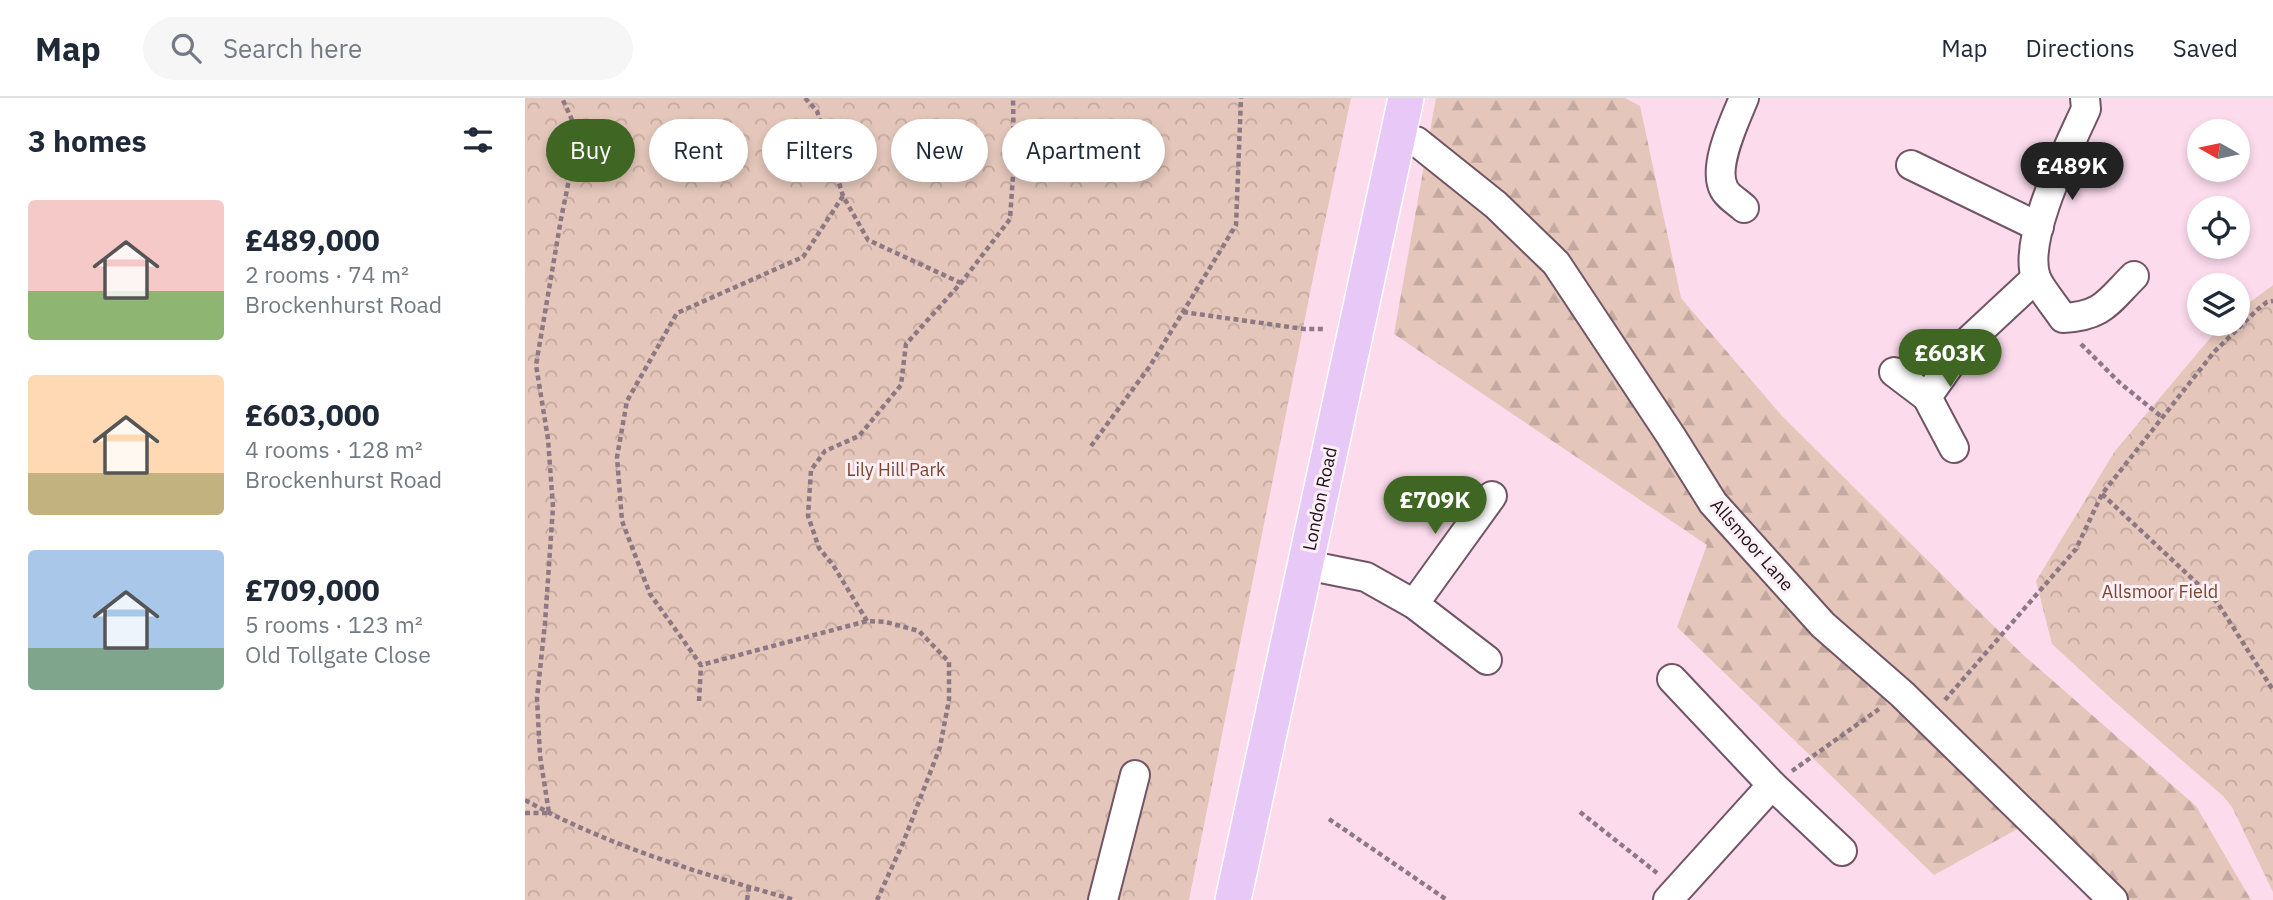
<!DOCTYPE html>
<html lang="en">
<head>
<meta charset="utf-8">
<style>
  :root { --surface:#fff; --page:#f6f6f7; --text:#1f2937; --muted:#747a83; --line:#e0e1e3; --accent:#3f6723 }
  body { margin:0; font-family:"IBM Plex Sans",sans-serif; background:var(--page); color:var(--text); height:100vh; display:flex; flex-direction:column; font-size:26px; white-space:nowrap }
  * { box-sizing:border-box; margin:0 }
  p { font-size:23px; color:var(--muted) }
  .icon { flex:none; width:38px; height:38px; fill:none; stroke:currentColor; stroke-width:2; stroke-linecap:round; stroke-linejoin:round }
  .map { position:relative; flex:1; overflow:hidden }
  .drawer { display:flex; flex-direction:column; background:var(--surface); width:525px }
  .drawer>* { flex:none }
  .hud { position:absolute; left:21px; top:21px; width:665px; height:63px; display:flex; gap:14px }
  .needle { width:46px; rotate:279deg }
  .tools { position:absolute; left:1662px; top:21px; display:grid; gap:14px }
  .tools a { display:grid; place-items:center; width:63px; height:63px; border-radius:50%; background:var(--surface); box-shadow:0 4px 10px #0003; font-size:35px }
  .price { position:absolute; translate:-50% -60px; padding:0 16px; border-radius:24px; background:var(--accent); color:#fff; font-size:23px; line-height:46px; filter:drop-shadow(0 2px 4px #0008) }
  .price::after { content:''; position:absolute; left:50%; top:42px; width:21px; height:16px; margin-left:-10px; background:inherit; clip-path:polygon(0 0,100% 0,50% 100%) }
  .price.current { background:#222; color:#fff }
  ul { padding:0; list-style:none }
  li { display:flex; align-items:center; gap:21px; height:175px; padding:0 28px }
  li span { display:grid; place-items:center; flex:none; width:196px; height:140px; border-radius:7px; color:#555 }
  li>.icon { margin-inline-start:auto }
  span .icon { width:84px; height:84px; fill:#fffc; stroke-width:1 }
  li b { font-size:30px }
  h2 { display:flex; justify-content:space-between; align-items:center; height:84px; padding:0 28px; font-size:30px }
  .tag { padding:0 24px; border-radius:32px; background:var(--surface); box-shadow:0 4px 10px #0003; font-size:24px; line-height:63px }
  .tag.current { background:var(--accent); color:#fff }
  header { display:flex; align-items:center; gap:42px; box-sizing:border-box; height:98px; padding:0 35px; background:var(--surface); border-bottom:2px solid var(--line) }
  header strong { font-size:33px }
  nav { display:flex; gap:38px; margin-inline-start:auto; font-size:24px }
  .search { width:490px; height:63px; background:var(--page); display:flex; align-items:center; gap:18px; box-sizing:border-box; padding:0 24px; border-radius:38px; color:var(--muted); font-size:26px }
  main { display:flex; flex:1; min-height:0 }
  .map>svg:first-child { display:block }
  .forest { fill:url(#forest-firs) }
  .park { fill:url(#park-crowns) }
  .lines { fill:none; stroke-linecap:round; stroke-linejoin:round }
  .minor-casing { stroke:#715565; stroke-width:32 }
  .major-casing { stroke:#fff; stroke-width:38 }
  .path { stroke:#8e7884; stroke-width:4.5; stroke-dasharray:5 3.5; stroke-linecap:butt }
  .minor { stroke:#fff; stroke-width:28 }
  .major { stroke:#e8c8f7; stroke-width:35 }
  .labels { text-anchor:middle; stroke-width:6; stroke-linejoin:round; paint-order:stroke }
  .park-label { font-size:18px; fill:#7e442a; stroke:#fceff6 }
  .street-label { font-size:18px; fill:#1d1218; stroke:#fceff6 }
</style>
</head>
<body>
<header>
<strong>Map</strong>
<div class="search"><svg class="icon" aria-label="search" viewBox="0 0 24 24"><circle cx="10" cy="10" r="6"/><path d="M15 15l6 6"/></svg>Search here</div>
<nav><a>Map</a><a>Directions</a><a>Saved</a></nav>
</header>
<main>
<section class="drawer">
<h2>3 homes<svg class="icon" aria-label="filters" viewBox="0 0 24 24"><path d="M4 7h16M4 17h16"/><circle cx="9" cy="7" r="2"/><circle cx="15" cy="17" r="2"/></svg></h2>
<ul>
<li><span style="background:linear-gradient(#f6c9c9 65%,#8fb573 0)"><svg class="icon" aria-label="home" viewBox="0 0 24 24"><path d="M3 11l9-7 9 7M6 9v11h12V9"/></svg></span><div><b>£489,000</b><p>2 rooms · 74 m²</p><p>Brockenhurst Road</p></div></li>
<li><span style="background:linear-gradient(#ffd9b3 70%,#c2b280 0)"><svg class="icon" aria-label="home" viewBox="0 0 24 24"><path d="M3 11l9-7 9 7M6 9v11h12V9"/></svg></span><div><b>£603,000</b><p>4 rooms · 128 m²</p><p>Brockenhurst Road</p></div></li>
<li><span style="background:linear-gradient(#a9c7e8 70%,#7fa58c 0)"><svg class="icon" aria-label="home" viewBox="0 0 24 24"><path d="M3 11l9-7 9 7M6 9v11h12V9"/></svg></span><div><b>£709,000</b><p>5 rooms · 123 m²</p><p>Old Tollgate Close</p></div></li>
</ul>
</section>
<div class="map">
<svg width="1748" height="802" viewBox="0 0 1748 802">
  <defs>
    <pattern id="forest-firs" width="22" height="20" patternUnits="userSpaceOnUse" patternTransform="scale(1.75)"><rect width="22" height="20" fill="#e4c6ba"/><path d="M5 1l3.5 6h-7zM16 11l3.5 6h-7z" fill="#c3a99f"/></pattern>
    <pattern id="park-crowns" width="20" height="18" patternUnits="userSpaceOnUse" patternTransform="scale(1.75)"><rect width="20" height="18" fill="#e4c6ba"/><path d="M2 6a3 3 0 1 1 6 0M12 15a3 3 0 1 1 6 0" fill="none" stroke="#c3a99f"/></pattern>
  </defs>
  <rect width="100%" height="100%" fill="#fcdbed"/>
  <polygon class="forest" points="911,0 1100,0 1115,8 1156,200 1257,318 1495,554 1671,708 1726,802 1565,802 1496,729 1409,777 1152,529 1182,447 869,236"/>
  <g class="park">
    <polygon points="0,0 826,0 789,175 664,802 0,802"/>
    <polygon points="1748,187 1748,794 1707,709 1698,698 1590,604 1527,546 1511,483 1590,353 1697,226 1713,226 1713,213"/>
  </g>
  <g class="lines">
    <g class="minor-casing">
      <g id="minor">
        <path d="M1219,0c-9,22 -32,69 -20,91 3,7 15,14 20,19"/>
        <path d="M1560,0l1,11c-17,38 -64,129 -50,169 5,12 20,29 27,40 40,-2 45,-16 71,-42"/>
        <polyline points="873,40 891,43 971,107 1031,165 1146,338 1188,405 1298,527 1377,596 1588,802"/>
        <polyline points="1386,67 1514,129"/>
        <polyline points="1369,274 1402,299 1429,350"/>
        <polyline points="1402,299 1438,248 1511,180"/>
        <polyline points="781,467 841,479 889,506 962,562"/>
        <polyline points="889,506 967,398"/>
        <polyline points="1147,581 1247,687 1317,753"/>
        <polyline points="578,802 610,677"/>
        <polyline points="1143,802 1247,687"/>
      </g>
    </g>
    <g class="major-casing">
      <polyline id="major" points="708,802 881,0"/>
    </g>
    <g class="path">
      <polyline points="280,0 292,13 318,98 343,142 436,185"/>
      <polyline points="318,98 278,159 152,215 102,303 92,359 97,423 125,496 176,567 342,523 361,524 394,533 424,564 424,602 415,649 378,745 352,802"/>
      <polyline points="658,214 779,231 800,231"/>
      <polyline points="1556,246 1595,285 1638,320"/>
      <polyline points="566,348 625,268 711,127 716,0"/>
      <polyline points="1577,396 1692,504 1748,592"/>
      <polyline points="342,523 308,467 294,450 283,418 286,372 300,353 334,338 376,287 381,246 436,185 485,121 489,63 488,0"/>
      <polyline points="1420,602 1551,451 1577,396 1689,254 1733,211 1742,204 1748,203"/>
      <polyline points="174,603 176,567"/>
      <polyline points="1267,673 1354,611"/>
      <path d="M0,702c85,47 177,74 270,100"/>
      <polyline points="1055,714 1132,775"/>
      <polyline points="0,715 24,715 15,658 12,600 20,525 28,409 23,341 11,267 36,121 47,67 47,22 37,0"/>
      <polyline points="804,721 922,802"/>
      <polyline points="222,802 224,789"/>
    </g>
    <use href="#minor" class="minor"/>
    <use href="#major" class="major"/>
  </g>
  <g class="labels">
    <g class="park-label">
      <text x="371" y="378">Lily Hill Park</text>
      <text x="1635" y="500">Allsmoor Field</text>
    </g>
    <g class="street-label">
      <text transform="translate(795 401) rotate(-78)" y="6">London Road</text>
      <text transform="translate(1227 447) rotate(49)" y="6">Allsmoor Lane</text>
    </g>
  </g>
</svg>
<div class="tools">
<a><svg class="needle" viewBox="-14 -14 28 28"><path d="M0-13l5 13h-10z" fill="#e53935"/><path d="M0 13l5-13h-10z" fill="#747a83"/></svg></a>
<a><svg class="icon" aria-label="locate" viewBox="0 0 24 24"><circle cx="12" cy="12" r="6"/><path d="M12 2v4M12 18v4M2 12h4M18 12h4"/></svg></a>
<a><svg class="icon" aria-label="layers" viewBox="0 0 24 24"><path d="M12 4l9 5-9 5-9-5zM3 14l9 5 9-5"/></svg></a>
</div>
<b class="price current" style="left:1547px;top:104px">£489K</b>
<b class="price" style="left:1425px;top:291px">£603K</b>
<b class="price" style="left:910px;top:438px">£709K</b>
<div class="hud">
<a class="tag current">Buy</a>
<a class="tag">Rent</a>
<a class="tag">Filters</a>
<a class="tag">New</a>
<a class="tag">Apartment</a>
</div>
</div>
</main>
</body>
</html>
